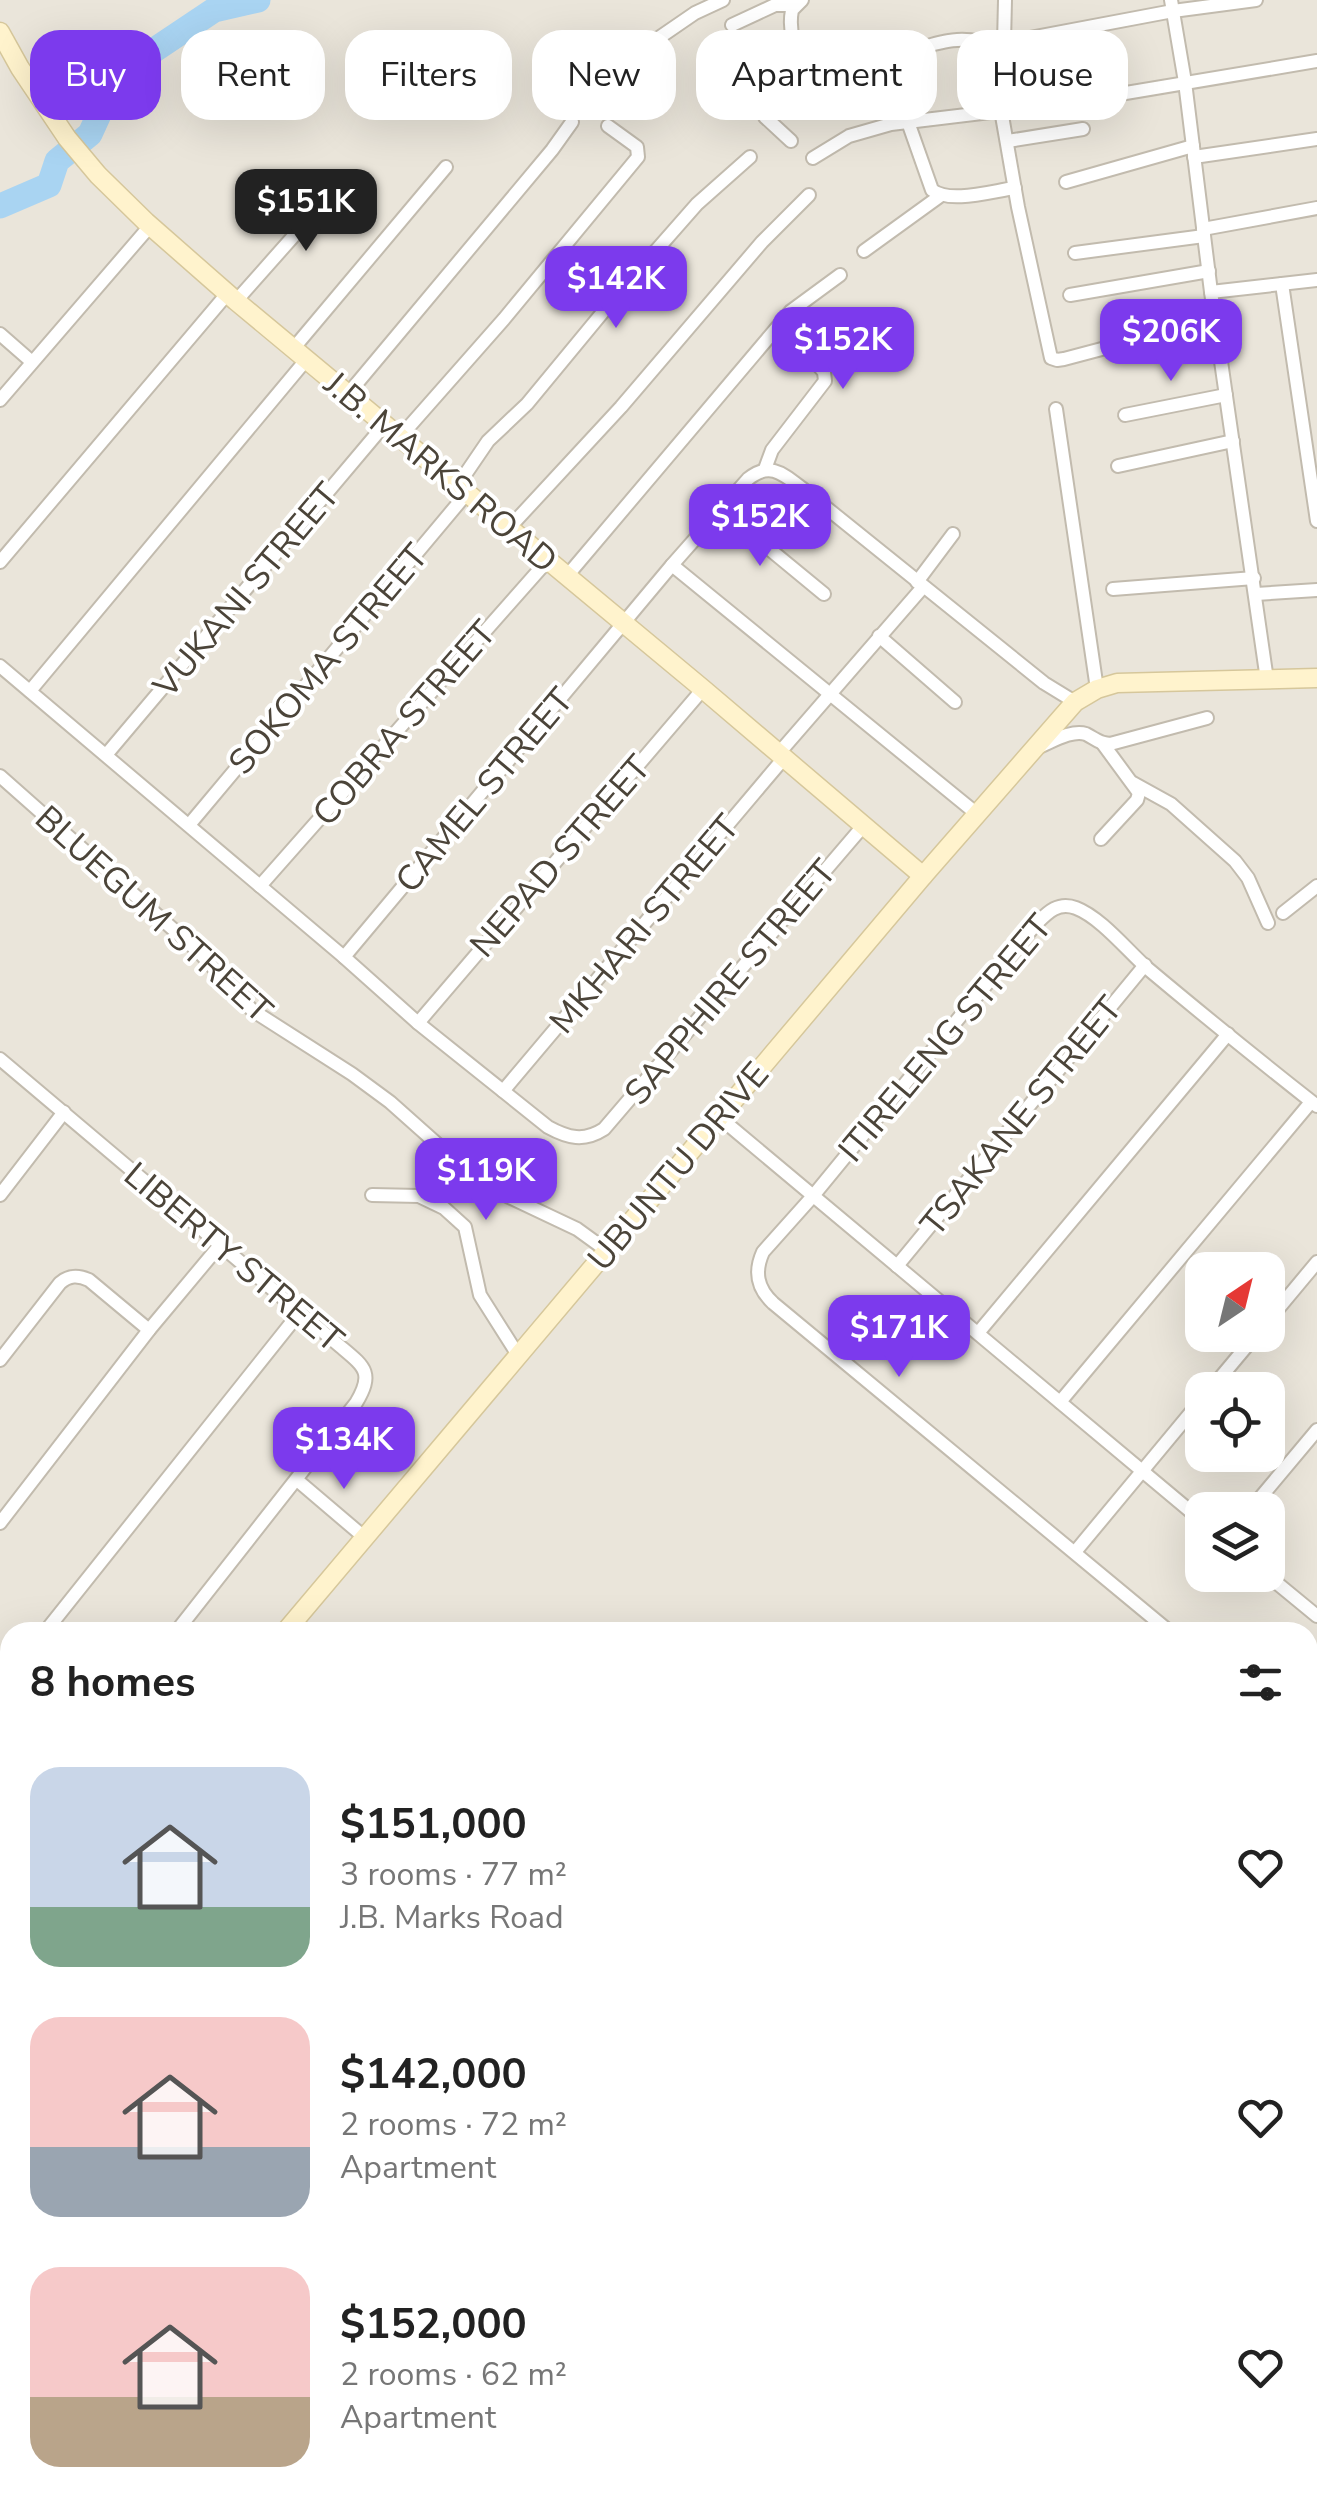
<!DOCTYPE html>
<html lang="en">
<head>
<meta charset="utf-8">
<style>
  :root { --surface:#fff; --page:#f2f2f2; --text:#222; --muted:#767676; --accent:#7c3aed }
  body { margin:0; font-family:"Nunito Sans",sans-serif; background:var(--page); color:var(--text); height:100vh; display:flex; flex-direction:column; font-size:38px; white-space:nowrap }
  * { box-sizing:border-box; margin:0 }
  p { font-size:32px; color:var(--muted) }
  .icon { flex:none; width:55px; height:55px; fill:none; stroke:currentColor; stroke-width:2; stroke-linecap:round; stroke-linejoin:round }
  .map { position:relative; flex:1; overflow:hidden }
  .details { position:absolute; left:0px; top:1622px; width:1318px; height:892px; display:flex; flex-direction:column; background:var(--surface); border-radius:30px 30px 0 0; box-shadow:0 10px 40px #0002 }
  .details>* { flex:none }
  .hud { position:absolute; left:30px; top:30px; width:1258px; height:90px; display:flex; gap:20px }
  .needle { width:65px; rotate:35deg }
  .fabs { position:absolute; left:1185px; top:1252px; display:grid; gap:20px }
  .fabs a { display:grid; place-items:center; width:100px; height:100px; border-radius:20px; background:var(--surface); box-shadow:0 10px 40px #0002; font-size:50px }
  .price { position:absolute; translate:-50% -85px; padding:0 22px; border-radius:20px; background:var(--accent); color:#fff; font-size:32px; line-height:65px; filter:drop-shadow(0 2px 5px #0008) }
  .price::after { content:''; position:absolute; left:50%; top:60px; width:30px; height:22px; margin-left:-15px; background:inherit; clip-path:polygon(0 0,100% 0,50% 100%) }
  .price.active { background:#222; color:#fff }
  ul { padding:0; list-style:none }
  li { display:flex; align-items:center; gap:30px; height:250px; padding:0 30px }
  li span { display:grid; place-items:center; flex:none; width:280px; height:200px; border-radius:30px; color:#555 }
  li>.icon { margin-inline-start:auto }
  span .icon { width:120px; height:120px; fill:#fffc; stroke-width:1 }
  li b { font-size:42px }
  h2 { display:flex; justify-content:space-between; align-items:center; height:120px; padding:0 30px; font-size:42px }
  .chip { padding:0 35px; border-radius:30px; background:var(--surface); box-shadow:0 10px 40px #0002; font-size:35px; line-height:90px }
  .chip.active { background:var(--accent); color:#fff }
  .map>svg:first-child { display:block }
  .residential { fill:#eae5da; fill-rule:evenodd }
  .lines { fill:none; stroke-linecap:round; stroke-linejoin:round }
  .river { stroke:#a9d4f2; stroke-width:25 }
  .street-casing { stroke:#c2bbae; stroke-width:16 }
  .secondary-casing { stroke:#d6c79b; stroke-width:21 }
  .street { stroke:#fff; stroke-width:12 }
  .secondary { stroke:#fff3cd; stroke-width:18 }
  .labels { text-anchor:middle; stroke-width:8; stroke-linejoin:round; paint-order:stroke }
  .street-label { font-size:35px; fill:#4b4439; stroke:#fff }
</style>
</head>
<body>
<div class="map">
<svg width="1317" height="2514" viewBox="0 0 1317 2514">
  <rect width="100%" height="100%" fill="#f6f3ec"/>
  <path class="residential" d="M0,0h1317v2317l-9,10v-695h-1298v873h1132l-9,9h-1133zM1202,1270h66v65h-66zM1202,1390h66v65h-66zM1202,1510h66v65h-66z"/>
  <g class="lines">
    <polyline class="river" points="0,206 49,185 57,161 90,134 117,75 214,10 258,0"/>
    <g class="street-casing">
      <g id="street">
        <path d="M802,0l-10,10c-4,21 3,46 17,63 24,-1 60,-10 84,-16 39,-12 64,-26 105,-10"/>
        <polyline points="1171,0 1185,82 1211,292 1267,680"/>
        <polyline points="732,25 775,5 795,5"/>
        <polyline points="1004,43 1005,0"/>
        <polyline points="612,70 695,13 723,0"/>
        <polyline points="1007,109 997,55 998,47 1004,43 1173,11 1256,0"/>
        <polyline points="1001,110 1018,207 1051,358 1057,360 1064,359 1215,319"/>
        <path d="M908,122l24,68c18,14 60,1 83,-2"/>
        <polyline points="791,141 765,117 770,109 809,73"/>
        <polyline points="1008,141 1083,129"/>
        <polyline points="1194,157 1317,139"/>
        <polyline points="813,158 849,136 891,124 1066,103 1317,61"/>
        <polyline points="1066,182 1193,146"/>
        <polyline points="1203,229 1317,208"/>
        <polyline points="864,251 940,196"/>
        <polyline points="1075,253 1204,236"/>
        <polyline points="1282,284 1317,521"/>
        <polyline points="1211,292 1317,280"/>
        <polyline points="1070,295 1209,271"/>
        <polyline points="236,301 346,177"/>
        <polyline points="0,334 32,362"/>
        <polyline points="293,349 446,167"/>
        <polyline points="348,394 552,150 572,122"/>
        <polyline points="0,400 150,226"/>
        <polyline points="1056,409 1097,689"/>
        <polyline points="1125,415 1226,395"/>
        <polyline points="400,437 504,319 638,157 637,147 608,126"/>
        <polyline points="1118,466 1233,441"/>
        <polyline points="765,469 772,450 825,381 824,372 781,323"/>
        <polyline points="458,485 488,441 527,404 617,295 697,204 750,157"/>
        <polyline points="718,514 756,538 824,594"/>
        <polyline points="509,528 621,407 762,242 809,195"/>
        <polyline points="0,562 227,294"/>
        <polyline points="672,565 977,814"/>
        <polyline points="567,576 791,311 840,275"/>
        <polyline points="917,582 953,534"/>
        <polyline points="1113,589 1254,578"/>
        <polyline points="1256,594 1317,590"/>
        <polyline points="879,636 955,702"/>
        <path d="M0,666l344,291 74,66 130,104c20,11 36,15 56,2l260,-304"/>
        <polyline points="30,691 306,360"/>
        <path d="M1036,748c14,-5 35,-19 50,-14 10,5 12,9 24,10l97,-26"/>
        <polyline points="779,753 923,587"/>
        <polyline points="106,755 385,424"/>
        <polyline points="0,776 200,953 252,1010 352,1074 390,1102 463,1167 505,1195 577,1229 606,1250"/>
        <polyline points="1133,783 1171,804 1235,861 1248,878 1268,923"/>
        <polyline points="189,825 467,493"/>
        <polyline points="1101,839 1137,800 1139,793 1103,744"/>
        <polyline points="260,886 548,560"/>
        <polyline points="1283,913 1317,886"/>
        <path d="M344,957l328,-392 76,-86c22,-18 35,-5 55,10l241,194 31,19"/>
        <polyline points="418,1023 703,689"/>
        <path d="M0,1059l341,288c24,20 33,26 15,56l-180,229"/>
        <polyline points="503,1091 784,758"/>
        <polyline points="719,1117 1202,1521"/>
        <polyline points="0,1195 64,1112"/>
        <polyline points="372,1195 419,1196 444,1208 465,1227 480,1295 518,1355"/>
        <polyline points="897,1266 1145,965"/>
        <polyline points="1268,1321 1317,1262"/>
        <polyline points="978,1333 1228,1034"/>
        <path d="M0,1360l60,-77c9,-8 18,-8 29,-3l60,50"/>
        <polyline points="1210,1390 1256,1335"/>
        <polyline points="1060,1402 1311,1102"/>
        <polyline points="297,1480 364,1537"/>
        <polyline points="1250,1510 1317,1430"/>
        <polyline points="0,1523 149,1330 220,1245"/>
        <polyline points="1075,1552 1202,1399"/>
        <polyline points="1267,1575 1317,1616"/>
        <polyline points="45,1632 300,1312"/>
        <path d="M1170,1632l-397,-329c-16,-15 -19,-31 -10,-51l50,-56 223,-272c11,-11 22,-23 40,-16 24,9 51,42 71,60 56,47 113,93 170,138"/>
        <polyline points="0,1690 10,1677"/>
        <polyline points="1308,1749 1317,1757"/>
        <polyline points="0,1798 10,1805"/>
        <polyline points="0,1946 10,1954"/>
        <polyline points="0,2158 10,2167"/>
        <polyline points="225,2505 236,2514"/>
        <polyline points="100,2514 108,2505"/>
        <polyline points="649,2514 656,2505"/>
        <polyline points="793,2514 801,2505"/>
        <polyline points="944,2514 952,2505"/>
      </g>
    </g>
    <g class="secondary-casing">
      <g id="secondary">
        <polyline points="0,32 20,68 67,138 98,175 146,222 236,301 703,689 923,876"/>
        <polyline points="285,1632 923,876 1075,702 1097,689 1117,683 1317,678"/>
        <polyline points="0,1972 10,1960"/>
        <polyline points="1308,2407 1317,2397"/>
        <polyline points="1308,2487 1317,2476"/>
        <polyline points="1209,2514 1217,2505"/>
        <polyline points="1283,2514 1291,2505"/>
      </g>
    </g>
    <use href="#street" class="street"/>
    <use href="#secondary" class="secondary"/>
  </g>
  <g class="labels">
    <g class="street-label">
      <text transform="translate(441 472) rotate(40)" y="12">J.B. MARKS ROAD</text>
      <text transform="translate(246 590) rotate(-50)" y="12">VUKANI STREET</text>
      <text transform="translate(328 659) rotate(-50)" y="12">SOKOMA STREET</text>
      <text transform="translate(404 723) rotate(-49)" y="12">COBRA STREET</text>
      <text transform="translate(484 790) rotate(-50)" y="12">CAMEL STREET</text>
      <text transform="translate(560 856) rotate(-49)" y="12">NEPAD STREET</text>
      <text transform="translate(154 914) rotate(42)" y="12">BLUEGUM STREET</text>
      <text transform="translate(644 924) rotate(-50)" y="12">MKHARI STREET</text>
      <text transform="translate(730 982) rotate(-50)" y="12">SAPPHIRE STREET</text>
      <text transform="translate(945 1038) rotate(-50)" y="12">ITIRELENG STREET</text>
      <text transform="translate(1021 1116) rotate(-51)" y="12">TSAKANE STREET</text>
      <text transform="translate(678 1166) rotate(-50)" y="12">UBUNTU DRIVE</text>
      <text transform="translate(234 1257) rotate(40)" y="12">LIBERTY STREET</text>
    </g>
  </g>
</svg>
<div class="fabs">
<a><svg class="needle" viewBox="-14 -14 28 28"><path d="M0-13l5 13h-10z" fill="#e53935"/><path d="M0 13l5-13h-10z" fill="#767676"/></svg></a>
<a><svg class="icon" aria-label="locate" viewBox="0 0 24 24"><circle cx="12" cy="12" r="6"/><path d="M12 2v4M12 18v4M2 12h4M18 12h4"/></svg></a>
<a><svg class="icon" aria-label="layers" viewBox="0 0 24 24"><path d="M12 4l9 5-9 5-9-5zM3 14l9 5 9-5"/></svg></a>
</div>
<b class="price active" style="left:306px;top:254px">$151K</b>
<b class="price" style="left:616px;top:331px">$142K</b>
<b class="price" style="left:1171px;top:384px">$206K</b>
<b class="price" style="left:843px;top:392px">$152K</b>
<b class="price" style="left:760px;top:569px">$152K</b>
<b class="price" style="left:486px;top:1223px">$119K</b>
<b class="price" style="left:899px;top:1380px">$171K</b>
<b class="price" style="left:344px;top:1492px">$134K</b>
<div class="hud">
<a class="chip active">Buy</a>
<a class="chip">Rent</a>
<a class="chip">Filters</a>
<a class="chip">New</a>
<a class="chip">Apartment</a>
<a class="chip">House</a>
</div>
<section class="details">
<h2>8 homes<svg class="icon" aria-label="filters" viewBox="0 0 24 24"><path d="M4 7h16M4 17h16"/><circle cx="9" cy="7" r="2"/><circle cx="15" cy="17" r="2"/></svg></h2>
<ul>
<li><span style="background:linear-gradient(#c9d6e8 70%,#7fa58c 0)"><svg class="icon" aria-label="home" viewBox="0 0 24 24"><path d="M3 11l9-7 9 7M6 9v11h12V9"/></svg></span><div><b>$151,000</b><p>3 rooms · 77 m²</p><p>J.B. Marks Road</p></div><svg class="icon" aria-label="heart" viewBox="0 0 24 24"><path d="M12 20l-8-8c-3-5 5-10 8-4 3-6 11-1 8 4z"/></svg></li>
<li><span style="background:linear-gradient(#f6c9c9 65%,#9aa5b1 0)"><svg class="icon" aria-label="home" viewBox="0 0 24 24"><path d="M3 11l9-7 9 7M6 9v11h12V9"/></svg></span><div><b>$142,000</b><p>2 rooms · 72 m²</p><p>Apartment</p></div><svg class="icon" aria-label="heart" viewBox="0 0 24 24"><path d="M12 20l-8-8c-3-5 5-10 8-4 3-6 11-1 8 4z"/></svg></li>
<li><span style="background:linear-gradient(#f6c9c9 65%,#b9a48a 0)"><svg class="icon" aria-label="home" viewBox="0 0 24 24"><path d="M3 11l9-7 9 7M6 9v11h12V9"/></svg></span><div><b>$152,000</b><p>2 rooms · 62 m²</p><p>Apartment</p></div><svg class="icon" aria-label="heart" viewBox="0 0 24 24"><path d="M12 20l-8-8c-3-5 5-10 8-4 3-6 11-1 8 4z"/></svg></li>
</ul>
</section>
</div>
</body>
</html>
